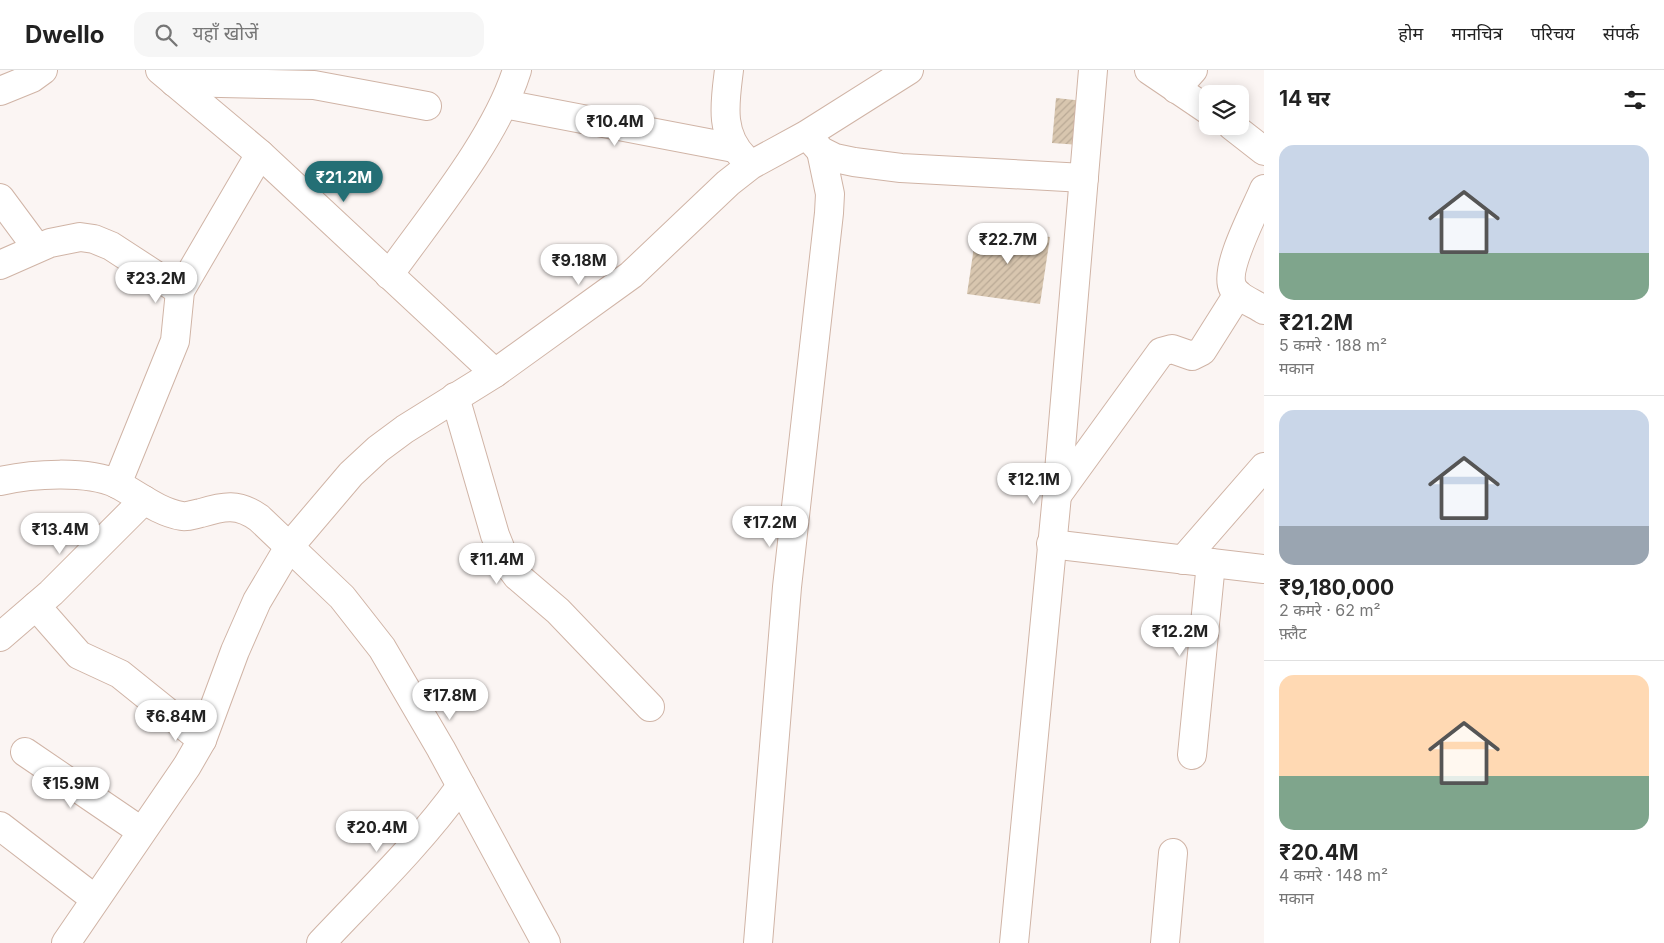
<!DOCTYPE html>
<html lang="hi">
<head>
<meta charset="utf-8">
<style>
  :root { --surface:#fff; --page:#f6f6f6; --text:#222; --muted:#767676; --line:#e0e0e0; --accent:#246f75 }
  body { margin:0; font-family:Inter,"Noto Sans Devanagari",sans-serif; background:var(--page); color:var(--text); height:100vh; display:flex; flex-direction:column; font-size:19px; white-space:nowrap }
  * { box-sizing:border-box; margin:0 }
  p { font-size:16px; color:var(--muted) }
  .icon { flex:none; width:28px; height:28px; fill:none; stroke:currentColor; stroke-width:2; stroke-linecap:round; stroke-linejoin:round }
  .map { position:relative; flex:1; overflow:hidden }
  .sheet { display:flex; flex-direction:column; background:var(--surface); width:400px }
  .sheet>* { flex:none }
  .controls { position:absolute; left:1199px; top:15px; display:grid; gap:10px }
  .controls a { display:grid; place-items:center; width:50px; height:50px; border-radius:10px; background:var(--surface); box-shadow:0 2px 12px #0003; font-size:25px }
  .price { position:absolute; translate:-50% -42px; padding:0 11px; border-radius:18px; background:#fff; color:#222; font-size:16px; line-height:32px; filter:drop-shadow(0 1px 2px #0008) }
  .price::after { content:''; position:absolute; left:50%; top:30px; width:15px; height:11px; margin-left:-8px; background:inherit; clip-path:polygon(0 0,100% 0,50% 100%) }
  .price.on { background:var(--accent); color:#fff }
  ul { padding:0; list-style:none }
  li { display:grid; align-content:center; gap:10px; height:265px; padding:0 15px }
  li+li { border-top:1px solid var(--line) }
  li span { display:grid; place-items:center; height:155px; border-radius:15px; color:#555 }
  li>.icon { margin-inline-start:auto }
  span .icon { width:90px; height:90px; fill:#fffc; stroke-width:1 }
  li b { font-size:21px }
  h2 { display:flex; justify-content:space-between; align-items:center; height:60px; padding:0 15px; font-size:21px }
  header { display:flex; align-items:center; gap:30px; box-sizing:border-box; height:70px; padding:0 25px; background:var(--surface); border-bottom:1px solid var(--line) }
  header strong { font-size:24px }
  nav { display:flex; gap:28px; margin-inline-start:auto; font-size:18px }
  .search { width:350px; height:45px; background:var(--page); display:flex; align-items:center; gap:12px; box-sizing:border-box; padding:0 18px; border-radius:15px; color:var(--muted); font-size:19px }
  main { display:flex; flex:1; min-height:0 }
  .map>svg:first-child { display:block }
  .building { fill:url(#building-hatch) }
  .lines { fill:none; stroke-linecap:round; stroke-linejoin:round }
  .minor-casing { stroke:#d0b4a6; stroke-width:30 }
  .minor { stroke:#fff; stroke-width:28 }
</style>
</head>
<body>
<header>
<strong>Dwello</strong>
<div class="search"><svg class="icon" aria-label="search" viewBox="0 0 24 24"><circle cx="10" cy="10" r="6"/><path d="M15 15l6 6"/></svg>यहाँ खोजें</div>
<nav><a>होम</a><a>मानचित्र</a><a>परिचय</a><a>संपर्क</a></nav>
</header>
<main>
<div class="map">
<svg width="1264" height="873" viewBox="0 0 1264 873">
  <defs>
    <pattern id="building-hatch" width="6" height="6" patternUnits="userSpaceOnUse" patternTransform="scale(1.25)"><rect width="6" height="6" fill="#d8c6af"/><path d="M-1 1l2-2M0 6l6-6M5 7l2-2" fill="none" stroke="#b9a995"/></pattern>
  </defs>
  <rect width="100%" height="100%" fill="#fbf5f3"/>
  <g class="building">
    <polygon points="1056,28 1084,31 1080,75 1052,73"/>
    <polygon points="977,157 1050,167 1040,234 967,224"/>
  </g>
  <g class="lines">
    <g class="minor-casing">
      <g id="minor">
        <polyline points="160,0 260,84 495,303"/>
        <path d="M729,0c-4,32 -10,64 16,89"/>
        <polyline points="1149,0 1208,40"/>
        <polyline points="174,12 314,15 427,36"/>
        <polyline points="1176,19 1193,0"/>
        <polyline points="0,21 32,8 43,0"/>
        <polyline points="504,34 734,78"/>
        <polyline points="1232,56 1264,81"/>
        <polyline points="813,72 821,81 835,88 854,92 901,98 1084,108"/>
        <path d="M1264,119c-8,20 -41,80 -31,99 4,9 22,16 31,22"/>
        <polyline points="0,128 37,178"/>
        <polyline points="0,195 50,173 80,167 94,169 111,176 180,221"/>
        <path d="M389,205c42,-59 107,-137 128,-205"/>
        <polyline points="455,327 495,465 505,490 517,506 558,541 650,637"/>
        <path d="M0,411c32,-7 87,-11 117,3 21,11 41,28 65,32 6,1 13,-2 19,-3 23,-7 37,-10 58,5l83,79 40,51 59,101 105,194"/>
        <polyline points="117,414 175,271 180,221 260,84"/>
        <polyline points="1058,424 1161,282 1172,279 1192,286 1202,281 1238,224"/>
        <polyline points="1051,474 1264,499"/>
        <polyline points="1183,490 1264,397"/>
        <polyline points="36,536 79,585 120,604 202,670"/>
        <polyline points="0,567 51,523 144,430"/>
        <polyline points="25,682 141,761"/>
        <polyline points="1192,685 1211,493"/>
        <polyline points="0,756 95,829"/>
        <polyline points="66,873 187,696 202,670 235,581 257,531 289,477 351,404 378,379 405,359 495,303 631,205 728,113 751,95 806,65 909,0"/>
        <path d="M321,873c48,-51 99,-100 140,-157"/>
        <polyline points="758,873 787,517 829,143 830,124 821,81"/>
        <polyline points="1014,873 1057,425 1093,0"/>
        <polyline points="1165,873 1173,783"/>
      </g>
    </g>
    <use href="#minor" class="minor"/>
  </g>
</svg>
<div class="controls">
<a><svg class="icon" aria-label="layers" viewBox="0 0 24 24"><path d="M12 4l9 5-9 5-9-5zM3 14l9 5 9-5"/></svg></a>
</div>
<b class="price" style="left:615px;top:77px">₹10.4M</b>
<b class="price on" style="left:344px;top:133px">₹21.2M</b>
<b class="price" style="left:1008px;top:195px">₹22.7M</b>
<b class="price" style="left:579px;top:216px">₹9.18M</b>
<b class="price" style="left:156px;top:234px">₹23.2M</b>
<b class="price" style="left:1034px;top:435px">₹12.1M</b>
<b class="price" style="left:770px;top:478px">₹17.2M</b>
<b class="price" style="left:60px;top:485px">₹13.4M</b>
<b class="price" style="left:497px;top:515px">₹11.4M</b>
<b class="price" style="left:1180px;top:587px">₹12.2M</b>
<b class="price" style="left:450px;top:651px">₹17.8M</b>
<b class="price" style="left:176px;top:672px">₹6.84M</b>
<b class="price" style="left:71px;top:739px">₹15.9M</b>
<b class="price" style="left:377px;top:783px">₹20.4M</b>
</div>
<section class="sheet">
<h2>14 घर<svg class="icon" aria-label="filters" viewBox="0 0 24 24"><path d="M4 7h16M4 17h16"/><circle cx="9" cy="7" r="2"/><circle cx="15" cy="17" r="2"/></svg></h2>
<ul>
<li><span style="background:linear-gradient(#c9d6e8 70%,#7fa58c 0)"><svg class="icon" aria-label="home" viewBox="0 0 24 24"><path d="M3 11l9-7 9 7M6 9v11h12V9"/></svg></span><div><b>₹21.2M</b><p>5 कमरे · 188 m²</p><p>मकान</p></div></li>
<li><span style="background:linear-gradient(#c9d6e8 75%,#9aa5b1 0)"><svg class="icon" aria-label="home" viewBox="0 0 24 24"><path d="M3 11l9-7 9 7M6 9v11h12V9"/></svg></span><div><b>₹9,180,000</b><p>2 कमरे · 62 m²</p><p>फ़्लैट</p></div></li>
<li><span style="background:linear-gradient(#ffd9b3 65%,#7fa58c 0)"><svg class="icon" aria-label="home" viewBox="0 0 24 24"><path d="M3 11l9-7 9 7M6 9v11h12V9"/></svg></span><div><b>₹20.4M</b><p>4 कमरे · 148 m²</p><p>मकान</p></div></li>
</ul>
</section>
</main>
</body>
</html>
